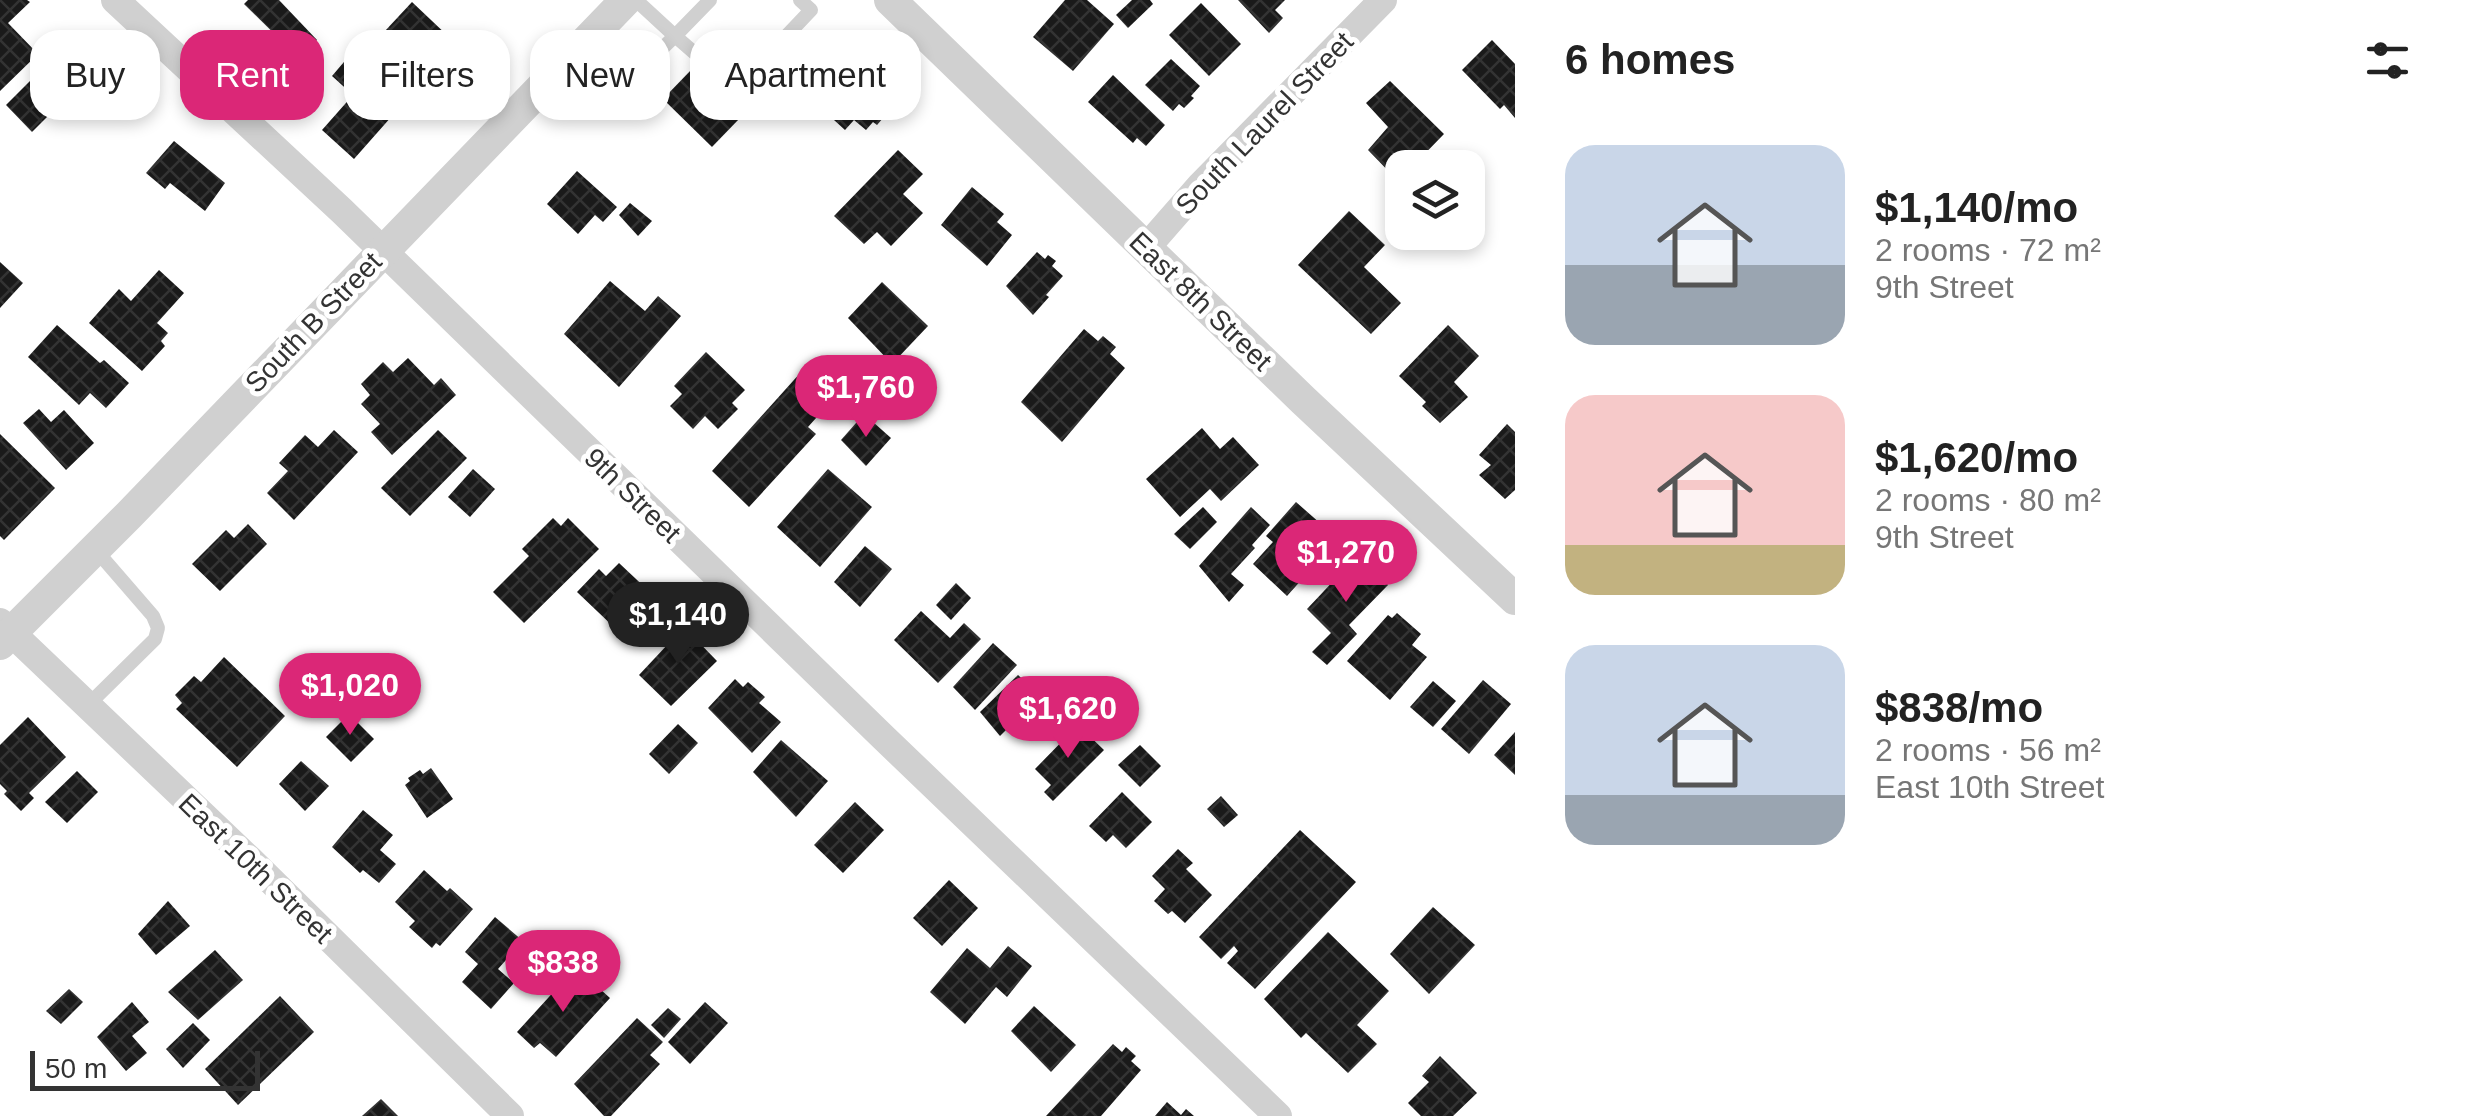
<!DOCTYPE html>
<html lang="en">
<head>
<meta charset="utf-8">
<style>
  :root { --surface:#fff; --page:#f6f6f6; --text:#222; --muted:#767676; --accent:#db2777 }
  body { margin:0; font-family:Helvetica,sans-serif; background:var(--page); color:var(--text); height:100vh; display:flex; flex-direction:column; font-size:38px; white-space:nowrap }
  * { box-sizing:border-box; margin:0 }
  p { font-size:32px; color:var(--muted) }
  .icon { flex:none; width:55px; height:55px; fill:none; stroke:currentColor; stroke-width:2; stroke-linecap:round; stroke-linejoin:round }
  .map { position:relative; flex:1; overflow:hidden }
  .side { display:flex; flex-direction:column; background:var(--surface); width:950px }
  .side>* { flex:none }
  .top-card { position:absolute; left:30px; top:30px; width:950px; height:90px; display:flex; gap:20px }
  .buttons { position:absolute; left:1385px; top:150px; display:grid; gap:20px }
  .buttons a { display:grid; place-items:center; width:100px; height:100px; border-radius:20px; background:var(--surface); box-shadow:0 5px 15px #0003; font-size:50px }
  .scale { position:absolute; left:30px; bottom:25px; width:230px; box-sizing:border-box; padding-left:10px; border:5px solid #333; border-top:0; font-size:28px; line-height:35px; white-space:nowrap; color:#333; -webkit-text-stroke:8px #fff; paint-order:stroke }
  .price { position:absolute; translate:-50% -85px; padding:0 22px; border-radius:35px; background:var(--accent); color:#fff; font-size:32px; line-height:65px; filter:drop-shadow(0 2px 5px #0008) }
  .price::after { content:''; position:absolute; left:50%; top:60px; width:30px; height:22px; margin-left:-15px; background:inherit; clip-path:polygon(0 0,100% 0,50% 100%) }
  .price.selected { background:#222; color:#fff }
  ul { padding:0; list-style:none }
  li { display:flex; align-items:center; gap:30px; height:250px; padding:0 50px }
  li span { display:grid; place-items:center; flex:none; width:280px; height:200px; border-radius:30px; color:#555 }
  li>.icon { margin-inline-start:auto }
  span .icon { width:120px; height:120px; fill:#fffc; stroke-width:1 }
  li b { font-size:42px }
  h2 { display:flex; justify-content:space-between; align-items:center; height:120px; padding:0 50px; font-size:42px }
  .tag { padding:0 35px; border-radius:30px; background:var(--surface); box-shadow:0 5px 15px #0003; font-size:35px; line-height:90px }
  .tag.selected { background:var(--accent); color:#fff }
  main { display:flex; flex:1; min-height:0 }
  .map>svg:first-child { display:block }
  .building { fill:url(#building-cross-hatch) }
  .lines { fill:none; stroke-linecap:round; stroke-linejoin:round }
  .service { stroke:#d0d0d0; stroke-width:14 }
  .minor { stroke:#d0d0d0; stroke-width:28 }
  .tertiary { stroke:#d0d0d0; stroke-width:32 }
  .labels { text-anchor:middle; stroke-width:10; stroke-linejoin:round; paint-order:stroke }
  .street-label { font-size:28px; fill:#333; stroke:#fff }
</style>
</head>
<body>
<main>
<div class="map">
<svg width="1515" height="1116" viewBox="0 0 1515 1116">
  <defs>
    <pattern id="building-cross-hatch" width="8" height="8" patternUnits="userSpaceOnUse" patternTransform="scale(2.5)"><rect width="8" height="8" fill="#1a1a1a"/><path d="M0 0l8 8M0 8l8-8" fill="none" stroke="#333"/></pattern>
  </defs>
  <rect width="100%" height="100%" fill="#fff"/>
  <g class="building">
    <polygon points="0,0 27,0 30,2 8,23 38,54 0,91"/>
    <polygon points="248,0 279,0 317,40 298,57 244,4"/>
    <polygon points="1065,0 1087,0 1114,24 1073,71 1033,37"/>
    <polygon points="1132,0 1150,0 1153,4 1128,28 1116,15"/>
    <polygon points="1238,0 1285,0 1275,10 1283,18 1269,33"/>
    <polygon points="412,2 450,38 424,67 385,31"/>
    <polygon points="1201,3 1241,44 1209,76 1169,35"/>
    <polygon points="1492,40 1515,64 1515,118 1504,105 1500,109 1462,70"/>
    <polygon points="355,49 379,70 362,89 392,116 354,159 322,130 353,95 332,76"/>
    <polygon points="60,51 96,88 70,113 60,104 32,132 6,105"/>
    <polygon points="1171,59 1200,86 1191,96 1194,98 1184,108 1179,104 1173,111 1145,85"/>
    <polygon points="859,69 897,102 877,125 873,122 866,130 854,120 845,130 823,110"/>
    <polygon points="691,70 740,118 712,147 663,99"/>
    <polygon points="1113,75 1165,125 1146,146 1137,138 1133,143 1088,102"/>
    <polygon points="1390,81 1444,134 1411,168 1402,168 1402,176 1398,181 1368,150 1388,127 1366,103"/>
    <polygon points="174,141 225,183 205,211 170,183 165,189 146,173"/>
    <polygon points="898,150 923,174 903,194 923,213 891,246 877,232 864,244 834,216"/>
    <polygon points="577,171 617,207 603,222 595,215 578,234 547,204"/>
    <polygon points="972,187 1004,214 997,222 1012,235 987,266 941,225"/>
    <polygon points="630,203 652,221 638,236 619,215"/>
    <polygon points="1349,211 1385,245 1364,267 1401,303 1371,334 1298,265"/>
    <polygon points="1037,252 1045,259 1048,255 1056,261 1052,266 1063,276 1046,295 1049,297 1033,315 1006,286"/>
    <polygon points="0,262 23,283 0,308"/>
    <polygon points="159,270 184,293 157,323 168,333 161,341 165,346 142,371 89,323 119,289 131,301"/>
    <polygon points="610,281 645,311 658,296 681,316 619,387 564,334"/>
    <polygon points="882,282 928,326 892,364 848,318"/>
    <polygon points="57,325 100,363 104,360 129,383 106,408 90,393 79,405 28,357"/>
    <polygon points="1448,325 1479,356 1454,382 1468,397 1440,423 1422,406 1426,402 1399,376"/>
    <polygon points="1084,329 1098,341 1103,336 1116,347 1110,354 1125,368 1062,442 1021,402"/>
    <polygon points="706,352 745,390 732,403 738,409 718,429 705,416 693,429 670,406 682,394 674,386"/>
    <polygon points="408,358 434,385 441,378 456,395 392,455 371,432 380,424 361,404 370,395 361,384 383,362 393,372"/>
    <polygon points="802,371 833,399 808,427 816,434 749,507 712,471"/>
    <polygon points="39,409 51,422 64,410 94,443 66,470 23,423"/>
    <polygon points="864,414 891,438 866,466 841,440"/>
    <polygon points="1507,424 1515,432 1515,490 1505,499 1479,475 1491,465 1479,455"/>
    <polygon points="1202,428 1220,449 1233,437 1259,465 1221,501 1210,489 1180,517 1146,479"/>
    <polygon points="334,430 358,452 294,520 267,493 288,471 279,463 305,435 318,447"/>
    <polygon points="438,430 467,458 410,516 381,488"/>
    <polygon points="0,434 55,488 4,540 0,536"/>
    <polygon points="473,469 495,489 470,517 448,497"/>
    <polygon points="828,469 872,507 820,567 777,527"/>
    <polygon points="1296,502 1338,539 1287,596 1253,564 1273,542 1266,536"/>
    <polygon points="1203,507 1217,522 1190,549 1174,534"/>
    <polygon points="1251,507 1270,525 1252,545 1255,548 1231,574 1244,585 1229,602 1199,566"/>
    <polygon points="553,518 561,526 568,518 599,549 524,623 493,592 529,556 522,549"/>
    <polygon points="248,524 267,544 220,591 192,564 226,530 234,538"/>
    <polygon points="865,546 892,569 860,607 834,582"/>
    <polygon points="1367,556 1384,572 1380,576 1388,585 1349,625 1357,634 1327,665 1312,652 1331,633 1307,609 1356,557 1361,562"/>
    <polygon points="619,563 653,595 618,631 577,592 599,569 606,576"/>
    <polygon points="956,583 971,598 951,620 936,605"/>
    <polygon points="921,611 950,638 964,623 981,639 938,683 894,640"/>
    <polygon points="1397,613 1421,634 1412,645 1427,657 1390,700 1347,661 1388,615 1392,618"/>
    <polygon points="684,627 717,661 671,706 639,675"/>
    <polygon points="993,643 1017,665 975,710 953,687"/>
    <polygon points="224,657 285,716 237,767 176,709 182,703 175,695 194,676 201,682"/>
    <polygon points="1018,675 1040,696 1000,736 980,712"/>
    <polygon points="735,679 743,687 748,682 765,697 759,703 781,722 752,753 708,708"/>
    <polygon points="1483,680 1511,704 1469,754 1441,729"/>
    <polygon points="1433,681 1456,701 1433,727 1410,707"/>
    <polygon points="349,714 374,739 351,762 326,737"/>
    <polygon points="28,717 66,757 29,793 34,798 21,811 4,794 7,791 0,784 0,745"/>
    <polygon points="678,724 698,743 669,774 649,754"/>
    <polygon points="1078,725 1104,750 1053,801 1044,792 1051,785 1035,769"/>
    <polygon points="1515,732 1515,775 1494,755"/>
    <polygon points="781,740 828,781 796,817 753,772"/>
    <polygon points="1140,745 1161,766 1140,787 1118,765"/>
    <polygon points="301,761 329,786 305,811 279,784"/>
    <polygon points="431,768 453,799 427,818 405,785 410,781 408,778 420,770 423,774"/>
    <polygon points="77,771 98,792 67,823 45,802"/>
    <polygon points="1122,792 1152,822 1126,848 1113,835 1106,842 1089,826"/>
    <polygon points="1221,796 1238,815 1224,827 1207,809"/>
    <polygon points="855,802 884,830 843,873 814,845"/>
    <polygon points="363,810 393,835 380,850 396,864 379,883 363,870 360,873 332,847"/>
    <polygon points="1300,830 1356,882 1255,989 1227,963 1238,951 1234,946 1221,959 1199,937"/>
    <polygon points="1178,849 1193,863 1186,869 1212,895 1185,923 1172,911 1168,914 1154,901 1165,889 1152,876"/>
    <polygon points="424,870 447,891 450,888 473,909 440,946 436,943 432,948 409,927 415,921 395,902"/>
    <polygon points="949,880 978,908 942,946 913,918"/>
    <polygon points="168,901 190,926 156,955 138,934"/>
    <polygon points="1433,907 1475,945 1429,994 1390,954"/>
    <polygon points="495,917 523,941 498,969 514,983 491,1009 462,982 478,964 465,952"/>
    <polygon points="1328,932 1389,991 1357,1025 1377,1044 1348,1073 1306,1033 1301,1038 1264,999"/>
    <polygon points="1008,946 1032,966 1007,997 996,987 965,1024 930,992 967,948 990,968"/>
    <polygon points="215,950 243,980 198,1020 168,992"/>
    <polygon points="569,975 582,988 590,980 610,998 556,1057 540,1043 534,1048 517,1032"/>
    <polygon points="69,989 83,1002 61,1024 46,1011"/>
    <polygon points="280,996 314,1032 238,1105 205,1069"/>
    <polygon points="132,1002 149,1022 132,1036 147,1053 126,1071 97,1037"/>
    <polygon points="705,1002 728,1023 690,1064 668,1042"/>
    <polygon points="1034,1006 1076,1045 1051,1072 1011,1031"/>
    <polygon points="668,1008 681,1019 664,1038 651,1025"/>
    <polygon points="637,1018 663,1042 650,1055 660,1064 611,1116 604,1116 574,1084"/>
    <polygon points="193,1023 210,1040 183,1068 166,1049"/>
    <polygon points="1113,1044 1122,1052 1126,1047 1136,1056 1131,1061 1141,1070 1101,1116 1046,1116"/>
    <polygon points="1440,1056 1477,1093 1453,1116 1421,1116 1408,1103 1429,1082 1422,1076"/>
    <polygon points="381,1099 398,1116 362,1116"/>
    <polygon points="1167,1102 1181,1115 1186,1109 1194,1116 1155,1116"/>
  </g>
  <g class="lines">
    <g class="service">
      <polyline points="636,0 675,36 642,68"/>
      <polyline points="710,0 675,36 736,89 811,10 800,0"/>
      <polyline points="87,706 155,639 158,628 153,616 95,549"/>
    </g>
    <g class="minor">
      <polyline points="115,0 342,211 884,738 1278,1116"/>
      <polyline points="1146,248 1201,185 1383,0"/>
      <polyline points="0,622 250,860 510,1116"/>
    </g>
    <g class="tertiary">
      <polyline points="890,0 1303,400 1515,599"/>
      <polyline points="0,644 129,515 626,0"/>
    </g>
  </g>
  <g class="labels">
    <g class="street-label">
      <text transform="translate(1264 123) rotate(-46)" y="10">South Laurel Street</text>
      <text transform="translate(1201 301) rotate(44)" y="10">East 8th Street</text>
      <text transform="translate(313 322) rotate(-46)" y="10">South B Street</text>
      <text transform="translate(633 495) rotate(44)" y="10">9th Street</text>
      <text transform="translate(256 868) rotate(44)" y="10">East 10th Street</text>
    </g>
  </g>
</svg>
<div class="buttons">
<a><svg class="icon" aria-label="layers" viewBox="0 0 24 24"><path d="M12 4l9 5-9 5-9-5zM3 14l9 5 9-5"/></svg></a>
</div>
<div class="scale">50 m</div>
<b class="price" style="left:866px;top:440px">$1,760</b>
<b class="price" style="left:1346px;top:605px">$1,270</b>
<b class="price selected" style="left:678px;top:667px">$1,140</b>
<b class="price" style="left:350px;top:738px">$1,020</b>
<b class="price" style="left:1068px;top:761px">$1,620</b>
<b class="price" style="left:563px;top:1015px">$838</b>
<div class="top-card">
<a class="tag">Buy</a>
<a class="tag selected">Rent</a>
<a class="tag">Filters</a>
<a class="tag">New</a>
<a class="tag">Apartment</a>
</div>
</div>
<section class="side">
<h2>6 homes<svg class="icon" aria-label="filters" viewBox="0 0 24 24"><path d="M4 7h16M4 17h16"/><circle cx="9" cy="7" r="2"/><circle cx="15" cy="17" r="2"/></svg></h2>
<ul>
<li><span style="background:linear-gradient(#c9d6e8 60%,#9aa5b1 0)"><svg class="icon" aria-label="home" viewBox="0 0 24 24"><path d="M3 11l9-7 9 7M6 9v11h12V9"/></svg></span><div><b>$1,140/mo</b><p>2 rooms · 72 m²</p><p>9th Street</p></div></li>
<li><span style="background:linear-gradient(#f6c9c9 75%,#c2b280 0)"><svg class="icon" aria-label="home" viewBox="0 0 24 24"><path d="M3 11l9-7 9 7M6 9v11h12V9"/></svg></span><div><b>$1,620/mo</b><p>2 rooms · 80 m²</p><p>9th Street</p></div></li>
<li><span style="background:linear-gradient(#c9d6e8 75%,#9aa5b1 0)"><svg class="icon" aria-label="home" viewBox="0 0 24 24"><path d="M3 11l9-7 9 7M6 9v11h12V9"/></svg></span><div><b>$838/mo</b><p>2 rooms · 56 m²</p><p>East 10th Street</p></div></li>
</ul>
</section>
</main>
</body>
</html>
